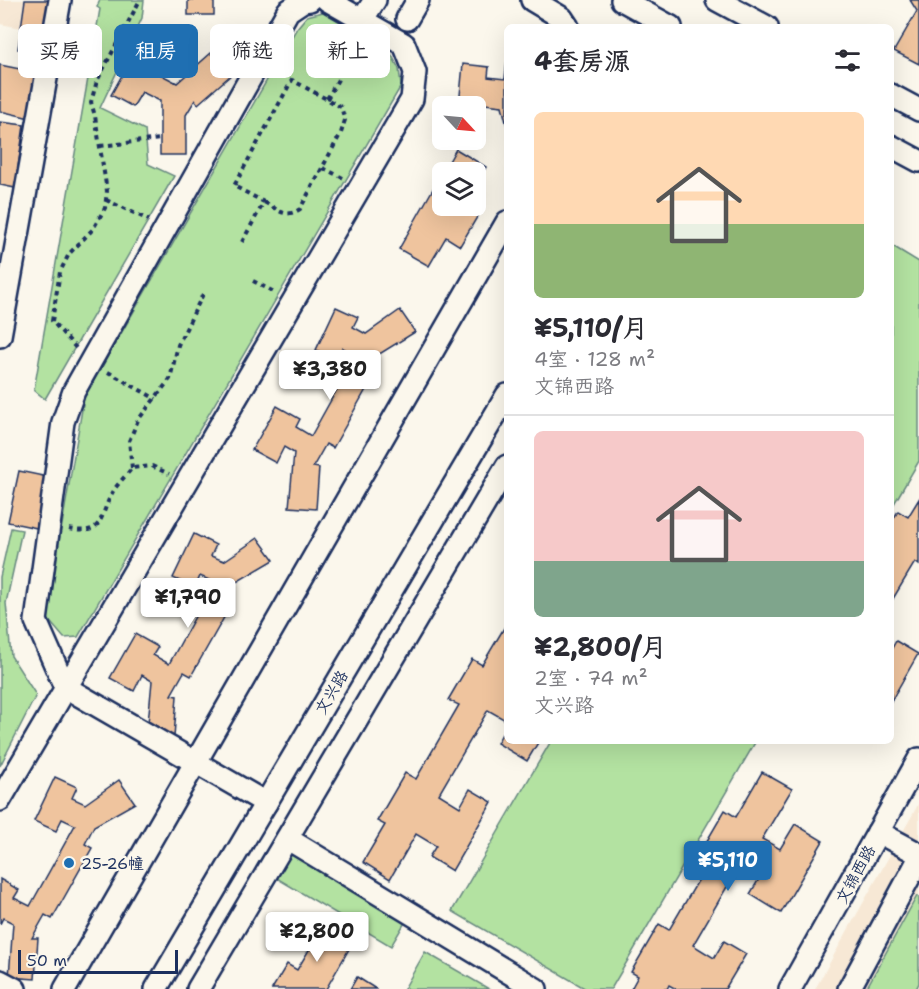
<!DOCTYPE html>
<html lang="zh">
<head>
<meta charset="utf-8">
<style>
  :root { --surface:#fff; --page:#f7f7f7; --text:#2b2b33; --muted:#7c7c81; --line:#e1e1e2; --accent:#1f6fb2 }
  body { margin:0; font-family:"Shantell Sans","LXGW WenKai TC",sans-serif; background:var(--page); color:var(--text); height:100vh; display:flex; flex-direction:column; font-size:22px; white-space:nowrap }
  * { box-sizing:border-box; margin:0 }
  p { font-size:20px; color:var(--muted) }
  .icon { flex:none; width:33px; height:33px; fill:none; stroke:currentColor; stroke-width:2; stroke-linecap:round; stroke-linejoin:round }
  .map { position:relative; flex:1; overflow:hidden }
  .panel { position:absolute; left:504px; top:24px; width:390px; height:720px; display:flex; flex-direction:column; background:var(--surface); border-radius:9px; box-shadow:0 6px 24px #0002 }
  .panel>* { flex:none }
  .banner { position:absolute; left:18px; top:24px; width:396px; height:54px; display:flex; gap:12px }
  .needle { width:39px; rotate:116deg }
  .tools { position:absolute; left:432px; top:96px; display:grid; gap:12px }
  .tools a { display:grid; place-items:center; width:54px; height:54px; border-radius:9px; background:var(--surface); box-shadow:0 6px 24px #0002; font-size:30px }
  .scale { position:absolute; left:18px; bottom:15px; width:160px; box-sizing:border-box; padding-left:6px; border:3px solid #1b2f5e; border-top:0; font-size:16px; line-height:21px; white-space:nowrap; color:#1b2f5e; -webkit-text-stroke:4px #fbf7ec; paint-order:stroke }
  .price { position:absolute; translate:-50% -51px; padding:0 14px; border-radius:6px; background:#fff; color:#222; font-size:20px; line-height:39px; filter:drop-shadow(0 2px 3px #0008) }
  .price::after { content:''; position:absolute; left:50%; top:36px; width:18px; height:14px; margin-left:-9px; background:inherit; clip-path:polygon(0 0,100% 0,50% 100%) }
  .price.current { background:var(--accent); color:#fff }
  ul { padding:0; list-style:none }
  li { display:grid; align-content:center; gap:12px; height:318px; padding:0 30px }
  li+li { border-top:2px solid var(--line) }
  li span { display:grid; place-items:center; height:186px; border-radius:9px; color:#555 }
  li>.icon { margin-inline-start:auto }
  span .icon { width:108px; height:108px; fill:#fffc; stroke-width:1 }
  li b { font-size:26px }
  h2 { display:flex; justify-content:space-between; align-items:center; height:72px; padding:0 30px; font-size:26px }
  .tag { padding:0 21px; border-radius:9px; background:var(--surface); box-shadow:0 6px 24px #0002; font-size:21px; line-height:54px }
  .tag.current { background:var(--accent); color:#fff }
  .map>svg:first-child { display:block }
  .built { fill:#f7e8d5 }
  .green { fill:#b3e2a1; stroke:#678880; stroke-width:1.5 }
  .building { fill:#efc49e; stroke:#1b2f5e; stroke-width:1.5 }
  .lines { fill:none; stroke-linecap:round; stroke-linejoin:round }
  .minor-casing { stroke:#1b2f5e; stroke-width:26 }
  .path { stroke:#1b2f5e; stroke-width:4; stroke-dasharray:4.5 4.5; stroke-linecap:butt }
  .minor { stroke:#fbf7ec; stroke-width:21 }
  .poi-dot { fill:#1f6fb2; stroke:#fbf7ec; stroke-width:2 }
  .labels { text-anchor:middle; stroke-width:5; stroke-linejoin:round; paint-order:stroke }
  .street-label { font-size:16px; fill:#1b2f5e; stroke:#fbf7ec }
  .poi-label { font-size:16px; fill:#1b2f5e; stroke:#fbf7ec; text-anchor:start }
</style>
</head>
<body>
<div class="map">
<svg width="919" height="989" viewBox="0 0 919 989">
  <rect width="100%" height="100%" fill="#fbf7ec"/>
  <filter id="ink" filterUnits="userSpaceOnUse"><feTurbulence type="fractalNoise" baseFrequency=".0167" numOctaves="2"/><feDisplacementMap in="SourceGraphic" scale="12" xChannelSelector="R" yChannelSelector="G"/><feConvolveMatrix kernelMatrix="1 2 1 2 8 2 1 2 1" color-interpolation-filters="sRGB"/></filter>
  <g filter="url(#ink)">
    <g class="built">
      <polygon points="0,0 60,0 54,34 0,24"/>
      <polygon points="919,803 919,989 815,989"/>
    </g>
    <g class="green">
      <polygon points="100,0 144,0 142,18 100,108 145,130 148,164 174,176 45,399 34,390 100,9 97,7"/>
      <polygon points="323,12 389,50 399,69 401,86 78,637 64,638 46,617 84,398 297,28 307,16"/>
      <polygon points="891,245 919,262 919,461 891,509"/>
      <polygon points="11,528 22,530 6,603 11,656 36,695 0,766 0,577"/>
      <polygon points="551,741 756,741 611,989 586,989 452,911"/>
      <polygon points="293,830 416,904 391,946 268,873"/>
      <polygon points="917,896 919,897 919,983 916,989 866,989"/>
      <polygon points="425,952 489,989 404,989"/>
    </g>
    <g class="building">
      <polygon points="25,0 52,0 44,52 18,49"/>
      <rect x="188" y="0" width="26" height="15"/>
      <polygon points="910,0 919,0 919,64 894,51 917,11"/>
      <polygon points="143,38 165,51 154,71 177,83 211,53 231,75 198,104 195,100 186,115 186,155 160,155 160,101 142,92 133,107 111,95"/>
      <polygon points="507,59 507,126 502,106 485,104 483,118 476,117 476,106 459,106 463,64 489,67 488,77 505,79"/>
      <polygon points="0,65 40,73 30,118 0,111"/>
      <polygon points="0,122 24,125 15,188 0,185"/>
      <polygon points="456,149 486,167 476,186 476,172 443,172"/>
      <polygon points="442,173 442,206 476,206 476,202 483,207 460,246 446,237 429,266 399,249"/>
      <polygon points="336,307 358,317 353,327 366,334 400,310 415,332 376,356 366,373 373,377 333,448 326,444 313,467 319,468 316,509 289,507 294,453 284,447 276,463 252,450 277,406 300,419 296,427 311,436 356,355 343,348 337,360 316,350"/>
      <polygon points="19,471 48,477 37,528 8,522"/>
      <polygon points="919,499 919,565 915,562 891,602 891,523 898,511 908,517"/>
      <polygon points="194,534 216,545 211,556 224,561 258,538 274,560 233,584 224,601 231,605 191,676 184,672 171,695 177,696 174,737 147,734 152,681 142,675 134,691 110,678 135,634 158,647 153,655 169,664 214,582 200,576 195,588 173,578"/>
      <polygon points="507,623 507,721 488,710 439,794 460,807 470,789 492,802 452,871 429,857 436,846 416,834 390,879 363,862 385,825 377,821 405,773 416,779 459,705 448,700 472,659 482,665"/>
      <polygon points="896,641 918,654 891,701 891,650"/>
      <polygon points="507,725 507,741 539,741 527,761 497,743"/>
      <polygon points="762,772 792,789 762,839 780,849 795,824 823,841 781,913 750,894 762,874 742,861 693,945 714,958 724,941 746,954 725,989 676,989 669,985 667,989 631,989 638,976 631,972 659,924 669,930 712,857 701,851 725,810 736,817"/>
      <polygon points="55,777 77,787 72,798 85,804 119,780 135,803 94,826 85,844 92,848 52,919 45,915 32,938 38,938 35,979 9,977 13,923 3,918 0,924 0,879 19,890 14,898 30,906 75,825 62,819 56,831 34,821"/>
      <polygon points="324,925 353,942 326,989 272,989 287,964 297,970"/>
      <polygon points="357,977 376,989 350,989"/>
    </g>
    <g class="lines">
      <g class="minor-casing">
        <g id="minor">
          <polyline points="532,0 562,18 568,27"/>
          <polyline points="622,0 671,27"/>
          <polyline points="717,0 767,27"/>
          <polyline points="407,19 418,0"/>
          <polyline points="362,20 375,0"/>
          <polyline points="891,95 919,110"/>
          <polyline points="891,146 919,161"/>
          <polyline points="0,336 60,0"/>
          <polyline points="0,800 412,99 415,72 404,44 327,0"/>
          <polyline points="266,803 65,687 36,621 63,422 74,391 288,11 303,1 310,0"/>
          <polyline points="878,832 919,854"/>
          <polyline points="288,839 536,989"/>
          <polyline points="0,981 15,989"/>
          <polyline points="65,989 507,222"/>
          <polyline points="156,989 507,395"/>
          <polyline points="198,989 507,466"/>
          <polyline points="790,989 919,759"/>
          <polyline points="849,989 919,859"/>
        </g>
      </g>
      <g class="path">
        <polyline points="327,99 359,42"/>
        <polyline points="100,146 160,139"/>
        <polyline points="323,168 343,178"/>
        <polyline points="106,200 149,220"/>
        <path d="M242,242l22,-40 -30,-16 58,-106 49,27 4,13 -4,13 -41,76c-15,10 -21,1 -36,-7"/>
        <polyline points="253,281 276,293"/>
        <polyline points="76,348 52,321 60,272 69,254 93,229 105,208 107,191 95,116 91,102 97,81 140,0"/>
        <polyline points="108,372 156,399"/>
        <polyline points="132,468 129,441 138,420 170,379 178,345 204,292"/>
        <path d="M69,529c34,7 30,-10 42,-34 5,-10 14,-18 21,-27l20,-2 17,8"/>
      </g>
      <use href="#minor" class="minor"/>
    </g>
  </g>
  <circle class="poi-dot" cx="69" cy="863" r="6"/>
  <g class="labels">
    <g class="street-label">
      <text transform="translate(331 692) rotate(-59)" y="6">文兴路</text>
      <text transform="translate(855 874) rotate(-61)" y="6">文锦西路</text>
    </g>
    <g class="poi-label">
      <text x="81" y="869">25-26幢</text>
    </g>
  </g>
</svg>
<div class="tools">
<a><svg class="needle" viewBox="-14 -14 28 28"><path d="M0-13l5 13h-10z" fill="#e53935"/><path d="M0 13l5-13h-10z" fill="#7c7c81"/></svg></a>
<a><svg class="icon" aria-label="layers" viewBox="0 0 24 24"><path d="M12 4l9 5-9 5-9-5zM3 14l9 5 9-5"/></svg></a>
</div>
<div class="scale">50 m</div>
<b class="price" style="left:330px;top:401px">¥3,380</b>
<b class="price" style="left:188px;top:629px">¥1,790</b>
<b class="price current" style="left:728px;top:892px">¥5,110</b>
<b class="price" style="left:317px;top:963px">¥2,800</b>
<div class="banner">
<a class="tag">买房</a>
<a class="tag current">租房</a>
<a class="tag">筛选</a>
<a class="tag">新上</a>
</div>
<section class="panel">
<h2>4套房源<svg class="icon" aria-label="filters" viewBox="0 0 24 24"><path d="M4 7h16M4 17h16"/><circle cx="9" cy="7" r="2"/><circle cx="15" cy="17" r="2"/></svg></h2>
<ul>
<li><span style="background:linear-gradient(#ffd9b3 60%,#8fb573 0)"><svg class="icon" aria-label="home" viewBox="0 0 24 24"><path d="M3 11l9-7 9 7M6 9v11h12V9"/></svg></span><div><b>¥5,110/月</b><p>4室 · 128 m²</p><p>文锦西路</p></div></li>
<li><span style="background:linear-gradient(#f6c9c9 70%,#7fa58c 0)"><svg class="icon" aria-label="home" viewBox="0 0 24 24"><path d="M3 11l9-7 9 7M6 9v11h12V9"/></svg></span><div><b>¥2,800/月</b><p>2室 · 74 m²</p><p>文兴路</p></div></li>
</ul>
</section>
</div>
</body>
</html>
